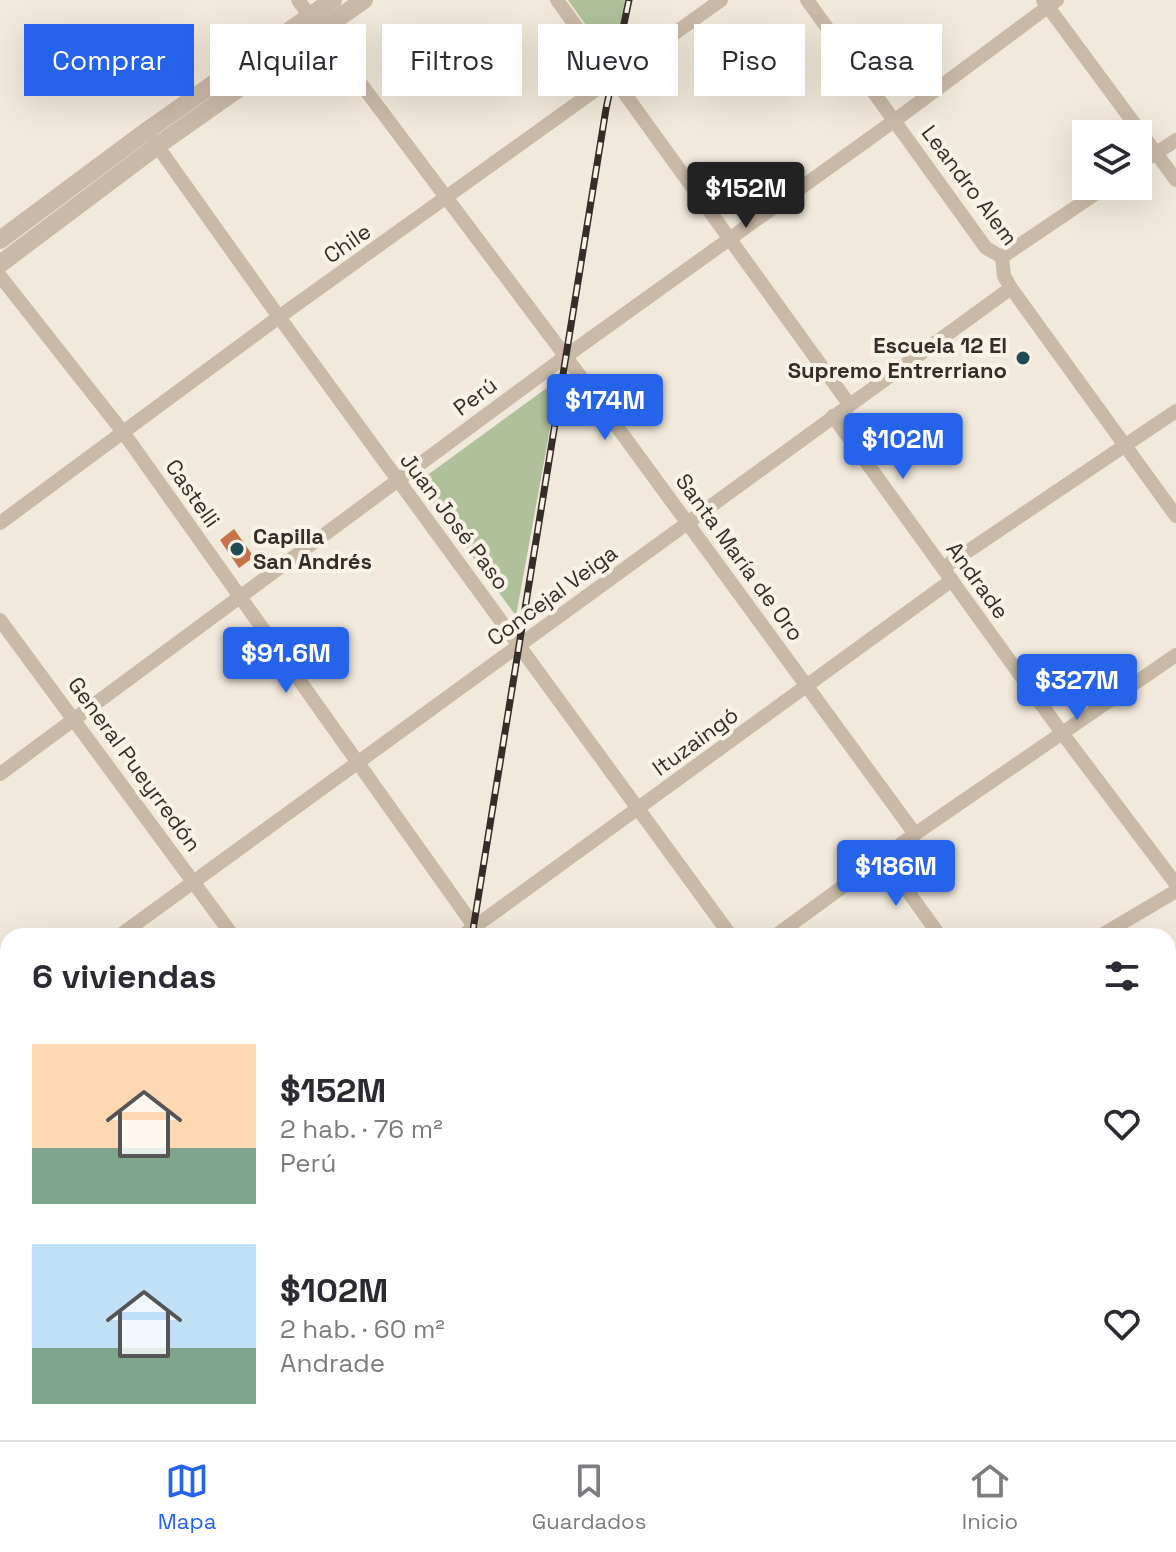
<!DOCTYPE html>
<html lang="es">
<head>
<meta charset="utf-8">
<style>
  :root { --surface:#fff; --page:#f2f2f3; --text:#2b2b33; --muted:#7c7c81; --line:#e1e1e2; --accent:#2563eb }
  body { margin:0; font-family:"Space Grotesk",sans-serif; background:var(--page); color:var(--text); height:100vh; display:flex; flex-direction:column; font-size:30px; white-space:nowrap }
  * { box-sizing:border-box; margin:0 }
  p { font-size:26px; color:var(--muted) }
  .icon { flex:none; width:44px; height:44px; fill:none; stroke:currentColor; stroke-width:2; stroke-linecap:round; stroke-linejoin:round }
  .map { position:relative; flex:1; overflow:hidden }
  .panel { position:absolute; left:0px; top:928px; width:1176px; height:512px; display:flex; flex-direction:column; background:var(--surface); border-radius:24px 24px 0 0; box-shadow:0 8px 32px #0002 }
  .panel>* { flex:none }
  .banner { position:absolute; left:24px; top:24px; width:1128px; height:72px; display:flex; gap:16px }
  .controls { position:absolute; left:1072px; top:120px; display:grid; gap:16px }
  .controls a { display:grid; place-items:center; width:80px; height:80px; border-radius:0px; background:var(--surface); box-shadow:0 8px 32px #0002; font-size:40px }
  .price { position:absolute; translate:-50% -68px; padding:0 18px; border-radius:8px; background:var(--accent); color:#fff; font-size:26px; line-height:52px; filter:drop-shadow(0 2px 4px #0008) }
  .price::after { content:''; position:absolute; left:50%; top:48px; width:24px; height:18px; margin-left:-12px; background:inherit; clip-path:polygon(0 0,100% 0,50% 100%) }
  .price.on { background:#222; color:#fff }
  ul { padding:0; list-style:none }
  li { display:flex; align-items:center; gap:24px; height:200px; padding:0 32px }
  li span { display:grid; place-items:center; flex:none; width:224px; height:160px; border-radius:0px; color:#555 }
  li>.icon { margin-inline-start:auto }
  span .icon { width:96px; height:96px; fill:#fffc; stroke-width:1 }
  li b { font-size:34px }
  h2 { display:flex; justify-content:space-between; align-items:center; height:96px; padding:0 32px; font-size:34px }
  .chip { padding:0 28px; border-radius:0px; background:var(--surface); box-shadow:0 8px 32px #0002; font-size:28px; line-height:72px }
  .chip.on { background:var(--accent); color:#fff }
  .tab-bar { display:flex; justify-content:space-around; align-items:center; height:112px; border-top:2px solid var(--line); background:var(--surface); font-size:22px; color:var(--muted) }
  .tab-bar a { display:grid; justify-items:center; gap:4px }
  .tab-bar .on { color:var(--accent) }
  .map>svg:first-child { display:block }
  .green { fill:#afc09b }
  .building { fill:#c37347 }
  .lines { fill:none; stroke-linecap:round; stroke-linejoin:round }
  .path { stroke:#b4a591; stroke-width:2; stroke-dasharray:4 4; stroke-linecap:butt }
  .minor { stroke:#c9baa7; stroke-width:14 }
  .tertiary { stroke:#c9baa7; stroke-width:18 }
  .rail-casing { stroke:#352d27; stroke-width:7 }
  .rail { stroke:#f9f3e7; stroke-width:4; stroke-dasharray:12; stroke-linecap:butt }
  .poi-dot { fill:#1e4c56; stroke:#f9f3e7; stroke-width:3 }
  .labels { text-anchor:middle; stroke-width:8; stroke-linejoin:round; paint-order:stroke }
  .street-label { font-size:22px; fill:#352d27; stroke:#f9f3e7 }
  .poi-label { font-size:22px; font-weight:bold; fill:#352d27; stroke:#f9f3e7; text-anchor:end }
</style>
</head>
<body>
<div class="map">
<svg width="1176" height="1440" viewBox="0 0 1176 1440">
  <rect width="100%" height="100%" fill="#f1e9db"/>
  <g class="green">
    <polygon points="568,0 626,0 613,63"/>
    <polygon points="559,379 516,616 418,482"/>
  </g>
  <polygon class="building" points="234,529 254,557 239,568 220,540"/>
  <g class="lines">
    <polyline class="path" points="953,1440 970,1432"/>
    <g class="minor">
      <polyline points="298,0 566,357 915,834"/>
      <polyline points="557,0 849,404"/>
      <polyline points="807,0 986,248 1002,257 1004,276 1011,288 1176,516"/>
      <polyline points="1043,0 1176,180"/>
      <polyline points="153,140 279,317 731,936"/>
      <polyline points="1138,165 1176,140"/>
      <polyline points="1002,257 1107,186"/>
      <polyline points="0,276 123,432 481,936"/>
      <polyline points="833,416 1062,733 1176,884"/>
      <polyline points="0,523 279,317 721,0"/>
      <polyline points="943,568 1176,411"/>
      <polyline points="0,620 233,936"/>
      <polyline points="0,774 569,354 894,121 1057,0"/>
      <polyline points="883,857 940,936"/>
      <polyline points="119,936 1011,288"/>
      <polyline points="462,936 952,580"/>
      <polyline points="775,936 915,834 1176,655"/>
      <polyline points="1100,936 1176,891"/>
      <polyline points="0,962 8,973"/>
      <polyline points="0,1023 8,1017"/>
      <polyline points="1168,1177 1176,1172"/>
      <polyline points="1168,1239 1176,1250"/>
      <polyline points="0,1273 2,1248"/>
      <polyline points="0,1318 8,1319"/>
      <polyline points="0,1372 8,1385"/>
      <polyline points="1168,1408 1176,1402"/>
      <polyline points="41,1432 47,1440"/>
      <polyline points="305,1432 310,1440"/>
      <polyline points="552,1432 558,1440"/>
      <polyline points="677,1432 697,1440"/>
      <polyline points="813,1432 819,1440"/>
      <polyline points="1065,1432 1071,1440"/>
      <polyline points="15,1440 27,1432"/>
      <polyline points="219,1440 230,1432"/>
      <polyline points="396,1440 406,1432"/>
      <polyline points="751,1440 764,1432"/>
      <polyline points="1122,1440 1134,1432"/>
    </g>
    <g class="tertiary">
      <polyline points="0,240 148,130 333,0"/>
      <polyline points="0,264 157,146 364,0"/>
    </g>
    <g class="rail-casing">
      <g id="rail">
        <polyline points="472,936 606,109 629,0"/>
        <polyline points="348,1440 349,1432"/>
      </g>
    </g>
    <use href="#rail" class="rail"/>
  </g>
  <g class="poi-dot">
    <circle cx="1023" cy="358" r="8"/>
    <circle cx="237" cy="549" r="8"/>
  </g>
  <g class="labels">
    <g class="street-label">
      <text transform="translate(970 185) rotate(53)" y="8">Leandro Alem</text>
      <text transform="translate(347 243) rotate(-35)" y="8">Chile</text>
      <text transform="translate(475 396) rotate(-37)" y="8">Perú</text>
      <text transform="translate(193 493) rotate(55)" y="8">Castelli</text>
      <text transform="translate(455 521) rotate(53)" y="8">Juan José Paso</text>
      <text transform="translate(740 557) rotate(54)" y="8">Santa María de Oro</text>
      <text transform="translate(978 580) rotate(54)" y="8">Andrade</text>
      <text transform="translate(552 595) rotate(-36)" y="8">Concejal Veiga</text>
      <text transform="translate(695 741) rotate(-36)" y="8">Ituzaingó</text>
      <text transform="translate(135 764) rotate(54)" y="8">General Pueyrredón</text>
    </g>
    <g class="poi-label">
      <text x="1007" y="353">Escuela 12 El<tspan x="1007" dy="25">Supremo Entrerriano</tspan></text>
      <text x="253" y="544" text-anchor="start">Capilla<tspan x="253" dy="25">San Andrés</tspan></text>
    </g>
  </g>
</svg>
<div class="controls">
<a><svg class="icon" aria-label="layers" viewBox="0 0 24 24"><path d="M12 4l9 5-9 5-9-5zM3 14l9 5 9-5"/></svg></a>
</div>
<b class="price on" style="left:746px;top:230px">$152M</b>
<b class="price" style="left:605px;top:442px">$174M</b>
<b class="price" style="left:903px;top:481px">$102M</b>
<b class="price" style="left:286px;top:695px">$91.6M</b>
<b class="price" style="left:1077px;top:722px">$327M</b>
<b class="price" style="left:896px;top:908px">$186M</b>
<div class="banner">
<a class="chip on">Comprar</a>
<a class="chip">Alquilar</a>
<a class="chip">Filtros</a>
<a class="chip">Nuevo</a>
<a class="chip">Piso</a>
<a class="chip">Casa</a>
</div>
<section class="panel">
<h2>6 viviendas<svg class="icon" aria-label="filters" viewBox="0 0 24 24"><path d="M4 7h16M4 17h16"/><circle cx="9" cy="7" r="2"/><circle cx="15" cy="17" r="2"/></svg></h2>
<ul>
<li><span style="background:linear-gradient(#ffd9b3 65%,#7fa58c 0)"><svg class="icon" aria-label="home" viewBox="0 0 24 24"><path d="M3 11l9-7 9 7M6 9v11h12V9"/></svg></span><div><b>$152M</b><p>2 hab. · 76 m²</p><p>Perú</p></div><svg class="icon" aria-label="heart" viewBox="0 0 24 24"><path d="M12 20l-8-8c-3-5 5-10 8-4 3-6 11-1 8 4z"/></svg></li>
<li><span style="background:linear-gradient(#bfe0f5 65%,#7fa58c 0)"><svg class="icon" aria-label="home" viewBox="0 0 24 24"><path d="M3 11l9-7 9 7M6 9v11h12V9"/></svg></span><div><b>$102M</b><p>2 hab. · 60 m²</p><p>Andrade</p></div><svg class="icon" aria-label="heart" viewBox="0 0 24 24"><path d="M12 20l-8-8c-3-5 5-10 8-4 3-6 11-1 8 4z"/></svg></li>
</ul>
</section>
</div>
<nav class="tab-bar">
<a class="on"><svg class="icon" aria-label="map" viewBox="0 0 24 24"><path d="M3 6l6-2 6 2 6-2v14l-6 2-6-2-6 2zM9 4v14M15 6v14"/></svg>Mapa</a>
<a><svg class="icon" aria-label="saved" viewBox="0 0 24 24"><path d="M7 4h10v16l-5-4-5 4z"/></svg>Guardados</a>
<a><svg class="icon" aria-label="home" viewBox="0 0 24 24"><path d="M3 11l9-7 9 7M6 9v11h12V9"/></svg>Inicio</a>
</nav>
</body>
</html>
